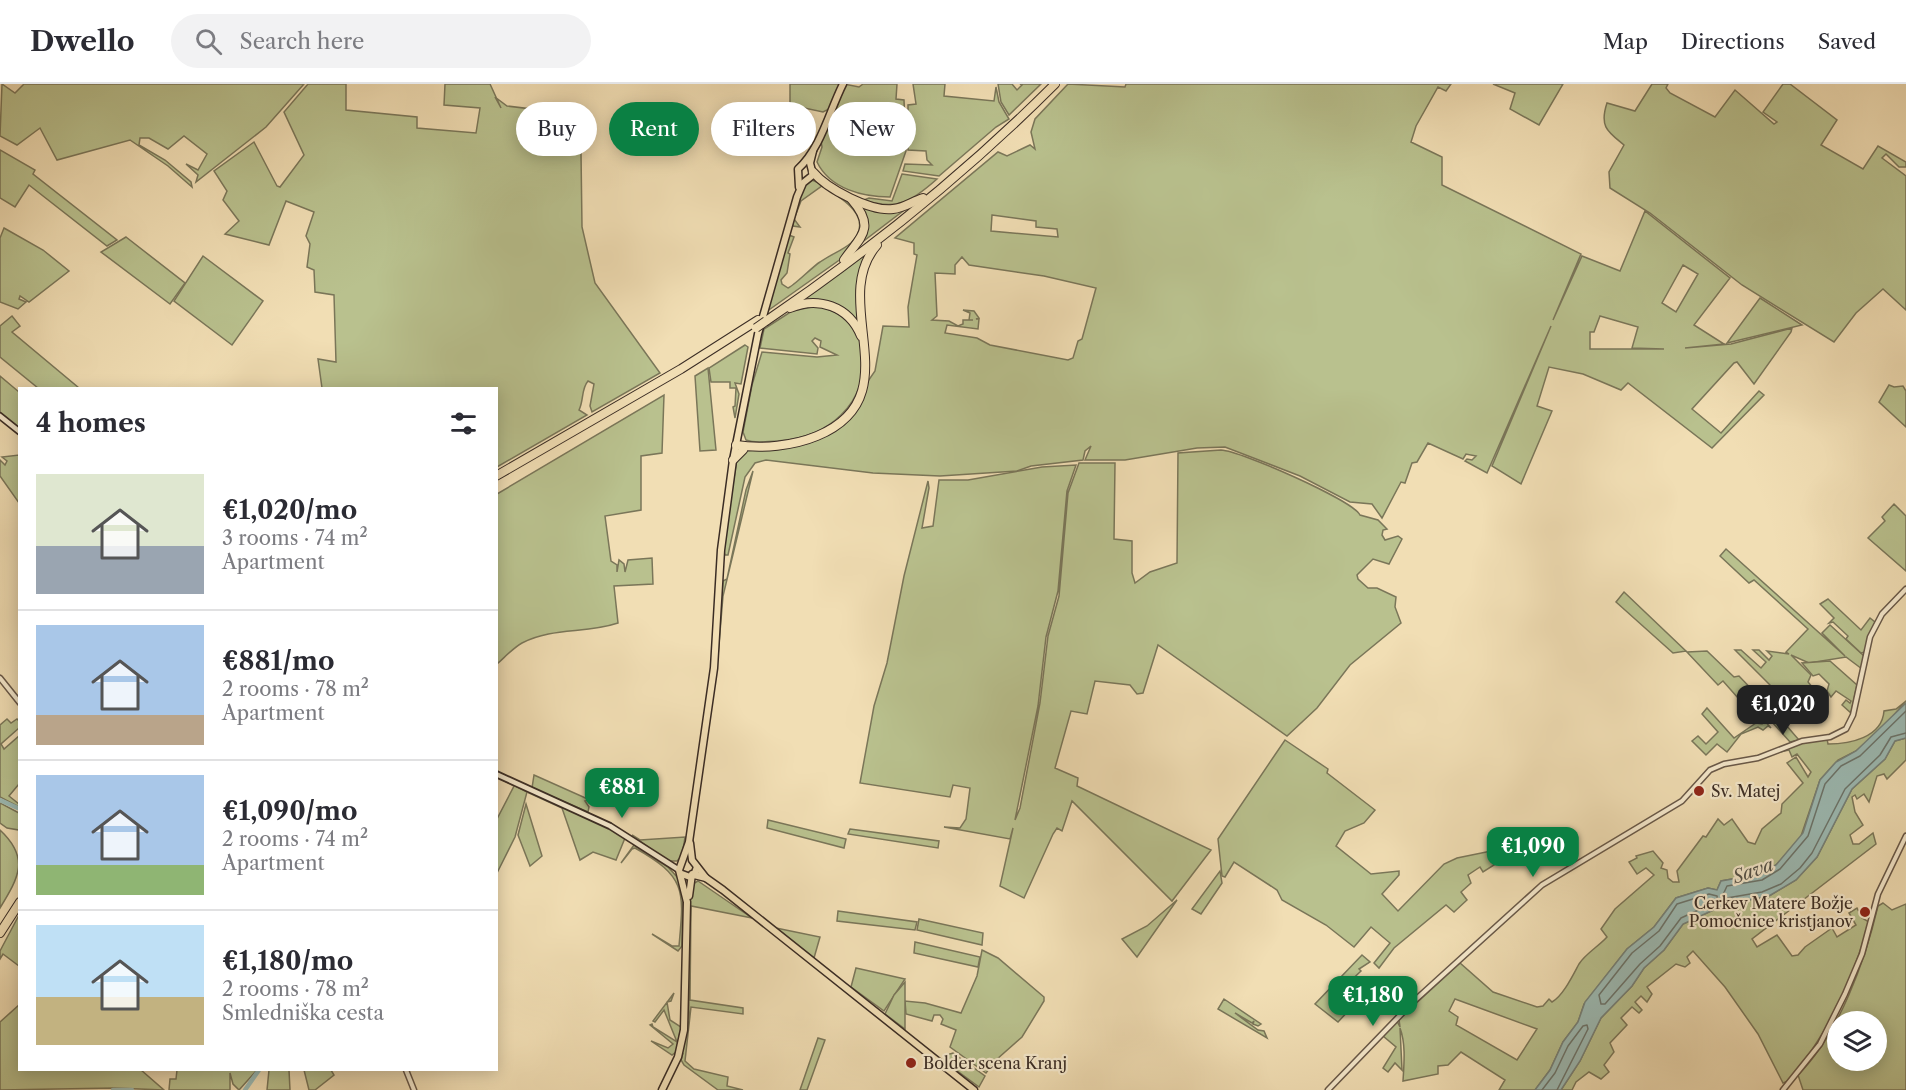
<!DOCTYPE html>
<html lang="en">
<head>
<meta charset="utf-8">
<style>
  :root { --surface:#fff; --page:#f2f2f3; --text:#2b2b33; --muted:#7c7c81; --line:#e1e1e2; --accent:#0b8043 }
  body { margin:0; font-family:"Libre Caslon Text",serif; background:var(--page); color:var(--text); height:100vh; display:flex; flex-direction:column; font-size:22px; white-space:nowrap }
  * { box-sizing:border-box; margin:0 }
  p { font-size:20px; color:var(--muted) }
  .icon { flex:none; width:33px; height:33px; fill:none; stroke:currentColor; stroke-width:2; stroke-linecap:round; stroke-linejoin:round }
  .map { position:relative; flex:1; overflow:hidden }
  .details { position:absolute; left:18px; top:303px; width:480px; height:684px; display:flex; flex-direction:column; background:var(--surface); border-radius:0px; box-shadow:0 3px 15px #0003 }
  .details>* { flex:none }
  .top-card { position:absolute; left:516px; top:18px; width:570px; height:54px; display:flex; gap:12px }
  .fabs { position:absolute; left:1827px; top:927px; display:grid; gap:12px }
  .fabs a { display:grid; place-items:center; width:60px; height:60px; border-radius:50%; background:var(--surface); box-shadow:0 3px 15px #0003; font-size:30px }
  .price { position:absolute; translate:-50% -51px; padding:0 14px; border-radius:12px; background:var(--accent); color:#fff; font-size:20px; line-height:39px; filter:drop-shadow(0 2px 3px #0008) }
  .price::after { content:''; position:absolute; left:50%; top:36px; width:18px; height:14px; margin-left:-9px; background:inherit; clip-path:polygon(0 0,100% 0,50% 100%) }
  .price.selected { background:#222; color:#fff }
  ul { padding:0; list-style:none }
  li { display:flex; align-items:center; gap:18px; height:150px; padding:0 18px }
  li+li { border-top:2px solid var(--line) }
  li span { display:grid; place-items:center; flex:none; width:168px; height:120px; border-radius:0px; color:#555 }
  li>.icon { margin-inline-start:auto }
  span .icon { width:72px; height:72px; fill:#fffc; stroke-width:1 }
  li b { font-size:26px }
  h2 { display:flex; justify-content:space-between; align-items:center; height:72px; padding:0 18px; font-size:26px }
  .tag { padding:0 21px; border-radius:27px; background:var(--surface); box-shadow:0 3px 15px #0003; font-size:21px; line-height:54px }
  .tag.selected { background:var(--accent); color:#fff }
  header { display:flex; align-items:center; gap:36px; box-sizing:border-box; height:84px; padding:0 30px; background:var(--surface); border-bottom:2px solid var(--line) }
  header strong { font-size:28px }
  nav { display:flex; gap:33px; margin-inline-start:auto; font-size:21px }
  .search { width:420px; height:54px; background:var(--page); display:flex; align-items:center; gap:15px; box-sizing:border-box; padding:0 21px; border-radius:33px; color:var(--muted); font-size:22px }
  .map>svg:first-child { display:block }
  .green { fill:#b9c18e; stroke:#7a7659; stroke-width:1.5; fill-rule:evenodd }
  .water { fill:#9cbbb5; stroke:#75827b; stroke-width:1.5 }
  .lines { fill:none; stroke-linecap:round; stroke-linejoin:round }
  .shore { stroke:#6b746c; stroke-width:1.5 }
  .river { stroke:#9cbbb5; stroke-width:4.5 }
  .tertiary-casing { stroke:#685848; stroke-width:7 }
  .secondary-casing { stroke:#3a2c24; stroke-width:8 }
  .primary-casing { stroke:#3a2c24; stroke-width:9 }
  .motorway-casing { stroke:#3a2c24; stroke-width:10 }
  .tertiary { stroke:#f6eace; stroke-width:4 }
  .secondary { stroke:#f6eace; stroke-width:4.5 }
  .primary { stroke:#f1deb4; stroke-width:6 }
  .motorway { stroke:#f1deb4; stroke-width:8 }
  .motorway-bridge-casing { stroke:#3a2c24; stroke-width:10; stroke-linecap:butt }
  .motorway-bridge { stroke:#f1deb4; stroke-width:8 }
  .poi-dot { fill:#8f2418; stroke:#f6eace; stroke-width:2 }
  .labels { text-anchor:middle; stroke-width:4.5; stroke-linejoin:round; paint-order:stroke }
  .poi-label { font-size:16px; fill:#3a2c24; stroke:#f6eace; text-anchor:start }
  .water-label { font-size:18px; font-style:italic; fill:#525048; stroke:#f6eace }
</style>
</head>
<body>
<header>
<strong>Dwello</strong>
<div class="search"><svg class="icon" aria-label="search" viewBox="0 0 24 24"><circle cx="10" cy="10" r="6"/><path d="M15 15l6 6"/></svg>Search here</div>
<nav><a>Map</a><a>Directions</a><a>Saved</a></nav>
</header>
<div class="map">
<svg width="1906" height="1006" viewBox="0 0 1906 1006">
  <rect width="100%" height="100%" fill="#f1deb4"/>
  <filter id="stains"><feTurbulence type="fractalNoise" baseFrequency=".00333" numOctaves="4"/><feColorMatrix values="0 0 0 0 .2 0 0 0 0 .09 0 0 0 0 .02 0 0 0 .5 -.17"/></filter>
  <radialGradient id="worn" r=".72"><stop offset=".6" stop-color="#630" stop-opacity="0"/><stop offset="1" stop-color="#630" stop-opacity=".3"/></radialGradient>
  <g class="green">
    <polygon points="2,0 15,9 24,0 304,0 266,43 196,98 198,91 186,80 198,86 207,70 184,52 168,65 149,54 140,54 139,61 165,76 191,98 192,103 168,82 130,56 57,76 40,44 17,61 0,52"/>
    <path d="M308,0h38v26l71,7v11l59,5 4,-25 -36,-3 1,-21h45l11,24 -6,-11 12,9 33,4v16l31,-1 10,28 1,74 13,56 65,90 -68,39 -2,-6 4,-22 -6,-3c-7,8 -4,19 -9,29l8,5 -90,52 -1,-79h-174l-4,-29 18,3 -2,-67 -19,-3 -1,-22 -7,-3 3,-23 -4,-8 8,-24 -28,-11 -17,44 -44,-11 14,-13 -16,-21 4,-9 -13,-20 40,-29 23,44 3,1 24,-32 -20,-43z"/>
    <polygon points="790,0 841,0 829,25 823,28 790,21"/>
    <path d="M844,0l15,3 4,-3h34l-1,15 8,1 2,51 -16,46c-27,0 -60,-8 -73,-35l5,-15 -1,-6z"/>
    <polygon points="913,0 945,0 944,12 994,17 996,3 999,18 1009,35 996,43 939,92 903,87 905,80 932,81 927,76 926,67 908,66 908,21 916,20"/>
    <polygon points="998,0 1012,0 1017,6 1022,1 1020,0 1041,0 1009,31 1001,18"/>
    <path d="M1068,0l57,3 1,-3h325l-5,7 -8,-4 -22,39 -5,16 31,15v28l139,69 -28,66 29,-64 38,15 25,-60 85,67 -36,47 30,19 -39,4 46,-4 61,-16 -1,4 -37,52 -17,-22 -3,1 -42,46 29,24 38,-42 5,4 -52,53 -84,-65 -7,7 -38,-16 -34,-7 -12,39 15,5 -31,73 -29,-18 59,-140 -64,147 -22,-12 2,-2 5,1 4,-4 -10,-2 -3,5 -35,-16 -11,19 -5,1 -7,20 -4,-1 -19,36 -10,-14 -22,-2 -50,-26 -75,-29 -28,1 -72,12h-40l6,-14 -6,5 -2,9 -52,6 -14,5 -77,5 -67,-3 -107,-13 -11,3 -10,14 -17,78h-3l-2,-7 14,-89 9,-8 42,-5 48,-18 39,-57 8,-45 26,1 -1,-20 9,-52 -3,-1v-11l-19,-5 103,-86 9,4 23,-11 5,4 -4,-17 4,-13zM992,131l44,6v6l21,2 1,8 -67,-6zM962,173l7,8 75,11 52,12 -14,51 -4,2 -5,17 -5,2 -78,-15 -13,-7 -32,-5 2,-8 31,4 1,-10h-3l3,-1 -5,-7 -11,-1 7,3 -1,7h4h-10v4l-5,2 -9,-5 -17,-1 5,-4 -2,-43 20,1v-9zM1683,181l15,9 -22,38 -14,-9zM1600,232l38,11 -6,21 32,1h-74v-17h4z"/>
    <polygon points="1493,0 1563,0 1539,41 1510,25 1515,9"/>
    <path d="M1652,0h16l-2,4 4,5 45,24 20,-27 39,34 3,-2 -14,-10 20,-28h7l47,36 -16,25 42,24 15,-23 28,16v5h-7l-13,-13 -4,4 24,18v134l-23,-21 -27,24 -22,29 -92,-57 -92,-72 -40,-25 -1,-16 15,-27c-16,-13 -25,-18 -17,-42l28,8z"/>
    <polygon points="0,66 35,86 33,90 117,156 107,162 29,101 15,123 0,114"/>
    <path d="M902,90l35,5c-26,23 -40,32 -73,21l5,-2 23,3z"/>
    <path d="M812,96l25,11 19,16 7,22 -18,27 -79,56 23,-77 5,2 -6,16 2,1 -3,19 -6,7 1,4 6,4c6,-2 24,-21 32,-26 10,-7 23,-12 31,-19 25,-25 -10,-46 -29,-57l-21,15 -7,18 6,8 -7,-1c0,-14 7,-29 12,-42z"/>
    <polygon points="857,118 902,125 903,127 861,159 865,149"/>
    <polygon points="4,144 43,166 69,187 29,218 20,212 19,215 26,218 18,225 0,218 0,154"/>
    <polygon points="126,153 185,199 170,220 101,168"/>
    <polygon points="870,166 863,181 862,247 850,231 800,217"/>
    <polygon points="203,172 263,217 232,261 174,217"/>
    <polygon points="1760,214 1802,241 1727,259"/>
    <path d="M817,222c53,10 60,75 24,109 -16,16 -40,24 -63,26 -10,0 -22,3 -32,-1l-3,-8 9,-47 10,-33 55,5 20,-2 -17,-8 1,-6 -6,-3 -3,3 6,7 -1,6 -57,-6 4,-19 28,-18z"/>
    <polygon points="12,232 20,242 12,248 79,304 38,304 0,273 0,242"/>
    <polygon points="745,261 748,263 741,300 735,299 739,310 735,334 733,323 735,322 736,304 730,304 730,298 711,298 709,284"/>
    <polygon points="708,284 716,366 700,367 695,292"/>
    <polygon points="0,292 19,308 19,345 0,329"/>
    <polygon points="1889,301 1894,303 1903,302 1906,307 1906,343 1879,318"/>
    <path d="M664,311l-2,58 -21,3v54l-36,6 6,45 6,4v7l2,-12 5,4 1,8 3,-12 24,-2 1,26 -39,2 4,37c-33,11 -65,4 -96,20 -9,5 -18,15 -25,21v-170z"/>
    <path d="M1221,366c20,1 131,50 139,65l18,5 9,9 -4,1 -1,5 3,5 13,-4 4,3 -13,25 -16,-5 -16,16 1,4 10,9h9l19,9 -1,10 6,16 -51,42 -33,43 -30,28 -129,-91 -15,48 -6,1 -7,-9 -35,-4 -8,33 -16,-3 -16,57 23,10 -1,8 134,64 -39,51 -100,-100 -10,30 -5,-3 -4,6 -29,64 -24,-12 13,-58 -3,11 -66,-12 16,1 6,-9 4,-31 -17,-3 -3,12 -90,-14 14,-77 13,-43 17,-87 24,-95 1,7 -7,40 11,-2 6,-46h29l74,-13 34,-2 -9,26 -9,100 -12,46 -8,69 -23,114 5,-12 20,-105 8,-67 11,-40 9,-103 11,-30h36l-1,76 18,2v32l3,10 15,-11 27,-9 1,-110z"/>
    <polygon points="19,371 19,419 0,392 0,376 5,381 7,377 2,373"/>
    <polygon points="753,387 723,512 718,572 723,497 727,495 746,406"/>
    <polygon points="1894,420 1906,432 1906,487 1868,454 1885,437 1882,433"/>
    <polygon points="1726,465 1845,572 1822,549 1830,541 1864,572 1862,585 1846,573 1809,579 1791,571 1811,591 1808,598 1817,609 1812,613 1802,603 1787,618 1735,566 1741,566 1761,584 1766,578 1753,566 1759,566 1769,576 1772,572 1767,567 1789,570 1786,568 1808,545 1754,496 1749,499 1720,472"/>
    <polygon points="1624,508 1687,568 1707,567 1734,593 1739,592 1785,640 1791,635 1786,641 1799,656 1790,658 1763,628 1754,632 1723,597 1718,601 1686,567 1673,569 1616,518"/>
    <polygon points="1828,515 1861,546 1870,534 1875,538 1865,568 1861,569 1846,555 1848,552 1833,538 1829,539 1834,534 1820,520"/>
    <polygon points="1830,577 1857,601 1851,629 1842,621 1846,616 1850,619 1851,617 1836,607 1831,613 1827,607 1829,600 1819,590 1813,592 1802,579"/>
    <path d="M1906,617l-20,23 -30,27 -18,9 -18,20 -20,59 -24,26 -15,9 -40,7 -4,9 -9,-2 -32,10 -22,29 -27,22 -43,55 -6,18 -15,20 -13,28 -15,20h-36l6,-10 -44,-28 -13,13 -10,1v8l-35,7c1,-17 3,-37 -3,-53l2,42 -7,-7 -7,9 -5,-4 13,-21 -13,-11 14,-15 3,6 -1,-8 61,-56 33,29 44,15 6,-1 6,-7 3,3c11,-6 21,-27 27,-38 6,-10 20,-18 28,-27l-6,-8 14,-20 39,-34 -8,-7 -9,6 -8,-12 8,-4 -1,-2 17,-5 10,12 -2,5 6,2 1,8 5,4h6l-2,-11 26,-35 3,1 12,-18 6,6 8,-6 16,23 7,2 7,-15 19,-16 1,-9 21,-21 -16,-20 9,-6 12,20 3,-5 -14,-18 -5,3 -3,-7 -13,3 21,-9 30,-5 1,5c21,0 54,-6 56,-33l12,-2zM1455,915l82,30 -20,31 -61,-35 2,-8 -9,-6z"/>
    <polygon points="1707,624 1734,654 1756,639 1762,640 1763,635 1771,644 1768,642 1763,646 1758,643 1741,650 1727,668 1717,660 1706,671 1692,657 1698,652 1706,660 1718,648 1702,630"/>
    <polygon points="7,635 11,639 17,635 19,637 19,644 1,660 4,665 19,652 19,700 9,712 19,720 19,723 0,713 0,641"/>
    <path d="M1906,654v22l-19,19 -3,-5 -7,2 -8,26 -5,-8 -7,5 -2,-4 -3,2 3,15 8,13 -13,10 3,9h6l14,-11 3,11 -124,95 5,8 20,-12 15,21 6,-1 7,-8 27,-19 5,9 19,-12 -7,-12 8,-5 5,10 7,4c-16,58 -41,113 -81,159l-5,2 -25,-49 -33,-47 -32,-36 -6,6 3,6 -5,4 -9,-3 -29,23 5,7 -5,8 -6,-6 -6,6 7,8 -3,3 -7,-6 -11,11 6,7 -17,18 4,9 -10,13 5,7 -8,7 -12,-7 -13,10 -4,8h-11l19,-29 21,-43 31,-32 12,-18 20,-18 19,-26 41,-19 45,-9 27,-16 21,-23 35,-68 33,-30 10,-18z"/>
    <polygon points="1285,656 1328,685 1327,689 1375,726 1364,739 1345,747 1336,762 1371,790 1399,787 1399,791 1382,810 1398,827 1444,780 1457,774 1496,766 1501,768 1491,775 1494,781 1483,788 1480,783 1468,791 1471,799 1461,808 1467,816 1454,828 1446,821 1394,864 1379,884 1374,879 1390,859 1371,843 1354,863 1326,841 1282,816 1277,806 1234,778 1225,793 1222,792 1218,755"/>
    <polygon points="534,691 590,716 585,717 589,723 588,728 532,704"/>
    <polygon points="497,693 527,708 515,753 497,789 497,735 514,702"/>
    <polygon points="531,708 615,746 625,754 616,776 593,768 580,776 562,724 529,709"/>
    <polygon points="0,719 19,729 19,746 7,744 0,739"/>
    <polygon points="526,720 542,772 530,782 518,751"/>
    <polygon points="768,736 846,755 844,764 767,744"/>
    <polygon points="850,745 939,757 938,764 848,750"/>
    <path d="M0,746c30,28 19,47 0,78z"/>
    <polygon points="632,751 640,756 685,753 682,772 677,777 667,777"/>
    <path d="M634,761l34,22 10,11 5,17 -1,51 -4,5 -26,-17 20,12h7c5,-55 8,-69 -44,-98l-3,1 -11,14z"/>
    <polygon points="1220,787 1222,799 1201,830 1192,825"/>
    <polygon points="698,797 752,834 691,822 690,916 743,924 743,930 691,923 685,977 694,985 728,993 727,1002 743,1006 718,1006 684,981 681,976 683,969 680,973 689,937 688,844 691,801"/>
    <polygon points="1177,816 1137,873 1122,855 1147,842"/>
    <path d="M1883,819l9,7 14,-6v186h-103l-5,-15c41,-41 67,-114 80,-169zM1838,938h38v38h-38z"/>
    <polygon points="838,827 917,838 915,846 837,837"/>
    <polygon points="19,831 19,882 3,870 0,875 0,867"/>
    <polygon points="919,835 983,849 982,861 917,846"/>
    <polygon points="776,844 820,853 814,874"/>
    <polygon points="915,858 980,873 978,883 914,869"/>
    <polygon points="982,866 998,874 1044,913 1044,917 1022,953 996,976 986,989 950,963 956,946 941,940 943,935 940,931 934,931 932,937 906,930 905,917 925,919 961,929 977,892"/>
    <polygon points="1362,871 1370,878 1359,885 1361,887 1342,905 1349,912 1360,910 1372,918 1368,930 1353,922 1338,938 1315,920"/>
    <polygon points="856,884 905,895 884,927 851,903"/>
    <polygon points="905,898 905,945 885,930 894,911"/>
    <polygon points="674,909 671,917 667,918 670,936 681,943 676,968 672,971 651,957 668,964 673,960 650,941 652,940 653,943 677,958 664,926 655,938 653,937"/>
    <polygon points="1224,915 1261,940 1258,942 1253,940 1254,937 1252,939 1235,929 1258,946 1264,947 1267,954 1218,925"/>
    <polygon points="19,921 20,986 141,986 164,1006 114,1004 0,1006 0,938"/>
    <polygon points="818,954 825,956 807,1006 800,1006"/>
    <polygon points="953,969 985,992 979,1003 944,977 946,971"/>
    <polygon points="177,986 257,986 239,1006 233,1000 230,989 230,1006 169,1006 170,995 176,995"/>
    <polygon points="269,986 289,986 290,1006 267,1006"/>
    <polygon points="304,986 331,986 334,991 315,1006 309,1006"/>
  </g>
  <polygon class="water" points="1906,619 1906,654 1895,657 1885,675 1852,705 1817,773 1796,796 1769,812 1724,821 1683,840 1664,866 1644,884 1632,902 1601,934 1580,977 1561,1006 1535,1006 1550,986 1563,958 1578,938 1585,918 1627,865 1654,843 1676,814 1708,804 1717,806 1721,797 1761,790 1776,781 1803,749 1820,696 1836,678 1856,667"/>
  <g class="lines">
    <g class="shore">
      <polyline points="1906,627 1860,672 1841,682 1825,700 1808,752 1780,785 1762,796 1727,802 1721,815 1762,808 1781,800 1800,784 1812,769 1845,705 1880,671 1891,653 1906,649"/>
      <polygon points="1709,810 1717,812 1718,817 1681,834 1660,862 1640,880 1605,920 1601,920 1599,911 1632,869 1659,847 1677,820"/>
      <polyline points="1542,1006 1555,989 1568,962 1583,942 1587,941 1588,945 1557,1006"/>
    </g>
    <g class="river">
      <polyline points="0,716 20,725"/>
      <polyline points="113,1006 132,1006"/>
      <polyline points="245,1006 259,986"/>
    </g>
    <g class="tertiary-casing">
      <g id="tertiary">
        <polyline points="0,594 20,619"/>
        <polyline points="406,986 414,1006"/>
        <polyline points="1328,1006 1413,918 1542,801 1682,717 1710,686 1724,680 1758,674 1802,657 1830,653 1846,645 1853,631 1870,553 1882,530 1906,505"/>
        <polyline points="1783,1006 1820,960 1845,910 1862,870 1878,810 1906,752"/>
      </g>
    </g>
    <g class="secondary-casing">
      <g id="secondary">
        <polyline points="0,332 20,348"/>
        <polyline points="496,690 610,742 679,786"/>
      </g>
    </g>
    <g class="primary-casing">
      <g id="primary">
        <path d="M799,103l-1,-18c23,-21 31,-57 45,-85"/>
        <polyline points="690,759 692,776 706,794"/>
        <polyline points="682,790 690,793 694,791 697,783"/>
        <polyline points="694,791 706,794 723,806 974,1006"/>
        <polyline points="689,812 692,790"/>
        <polyline points="662,1006 678,973 684,946 687,818 679,786 689,758 714,584 721,466 733,376 758,250 797,113 803,99 813,91 810,79 813,67"/>
      </g>
    </g>
    <g class="motorway-casing">
      <g id="motorway">
        <path d="M813,88c14,17 58,40 80,37 11,-1 20,-8 30,-11"/>
        <path d="M844,176c15,-22 33,-31 8,-60"/>
        <path d="M790,224c28,-12 59,-2 71,28"/>
        <path d="M766,237c103,-70 201,-149 289,-237"/>
        <path d="M736,361c26,4 57,1 81,-9 96,-40 10,-134 60,-191"/>
        <polyline points="733,376 743,366"/>
        <polyline points="496,392 681,285 758,236"/>
        <polyline points="0,849 20,818"/>
      </g>
    </g>
    <use href="#tertiary" class="tertiary"/>
    <use href="#secondary" class="secondary"/>
    <use href="#primary" class="primary"/>
    <use href="#motorway" class="motorway"/>
    <g class="motorway-bridge-casing">
      <polyline id="motorway-bridge" points="756,244 766,237"/>
    </g>
    <use href="#motorway-bridge" class="motorway-bridge"/>
  </g>
  <g class="poi-dot">
    <circle cx="1699" cy="707" r="6"/>
    <circle cx="1865" cy="828" r="6"/>
    <circle cx="911" cy="979" r="6"/>
  </g>
  <g class="labels">
    <g class="poi-label">
      <text x="1711" y="713">Sv. Matej</text>
      <text x="1853" y="825" text-anchor="end">Cerkev Matere Božje<tspan x="1853" dy="18">Pomočnice kristjanov</tspan></text>
      <text x="923" y="985">Bolder scena Kranj</text>
    </g>
    <g class="water-label">
      <text transform="translate(1753 787) rotate(-20)" y="6">Sava</text>
    </g>
  </g>
  <rect width="100%" height="100%" filter="url(#stains)"/>
  <rect width="100%" height="100%" fill="url(#worn)"/>
</svg>
<div class="fabs">
<a><svg class="icon" aria-label="layers" viewBox="0 0 24 24"><path d="M12 4l9 5-9 5-9-5zM3 14l9 5 9-5"/></svg></a>
</div>
<b class="price selected" style="left:1783px;top:652px">€1,020</b>
<b class="price" style="left:622px;top:735px">€881</b>
<b class="price" style="left:1533px;top:794px">€1,090</b>
<b class="price" style="left:1373px;top:943px">€1,180</b>
<div class="top-card">
<a class="tag">Buy</a>
<a class="tag selected">Rent</a>
<a class="tag">Filters</a>
<a class="tag">New</a>
</div>
<section class="details">
<h2>4 homes<svg class="icon" aria-label="filters" viewBox="0 0 24 24"><path d="M4 7h16M4 17h16"/><circle cx="9" cy="7" r="2"/><circle cx="15" cy="17" r="2"/></svg></h2>
<ul>
<li><span style="background:linear-gradient(#dfe7d0 60%,#9aa5b1 0)"><svg class="icon" aria-label="home" viewBox="0 0 24 24"><path d="M3 11l9-7 9 7M6 9v11h12V9"/></svg></span><div><b>€1,020/mo</b><p>3 rooms · 74 m²</p><p>Apartment</p></div></li>
<li><span style="background:linear-gradient(#a9c7e8 75%,#b9a48a 0)"><svg class="icon" aria-label="home" viewBox="0 0 24 24"><path d="M3 11l9-7 9 7M6 9v11h12V9"/></svg></span><div><b>€881/mo</b><p>2 rooms · 78 m²</p><p>Apartment</p></div></li>
<li><span style="background:linear-gradient(#a9c7e8 75%,#8fb573 0)"><svg class="icon" aria-label="home" viewBox="0 0 24 24"><path d="M3 11l9-7 9 7M6 9v11h12V9"/></svg></span><div><b>€1,090/mo</b><p>2 rooms · 74 m²</p><p>Apartment</p></div></li>
<li><span style="background:linear-gradient(#bfe0f5 60%,#c2b280 0)"><svg class="icon" aria-label="home" viewBox="0 0 24 24"><path d="M3 11l9-7 9 7M6 9v11h12V9"/></svg></span><div><b>€1,180/mo</b><p>2 rooms · 78 m²</p><p>Smledniška cesta</p></div></li>
</ul>
</section>
</div>
</body>
</html>
